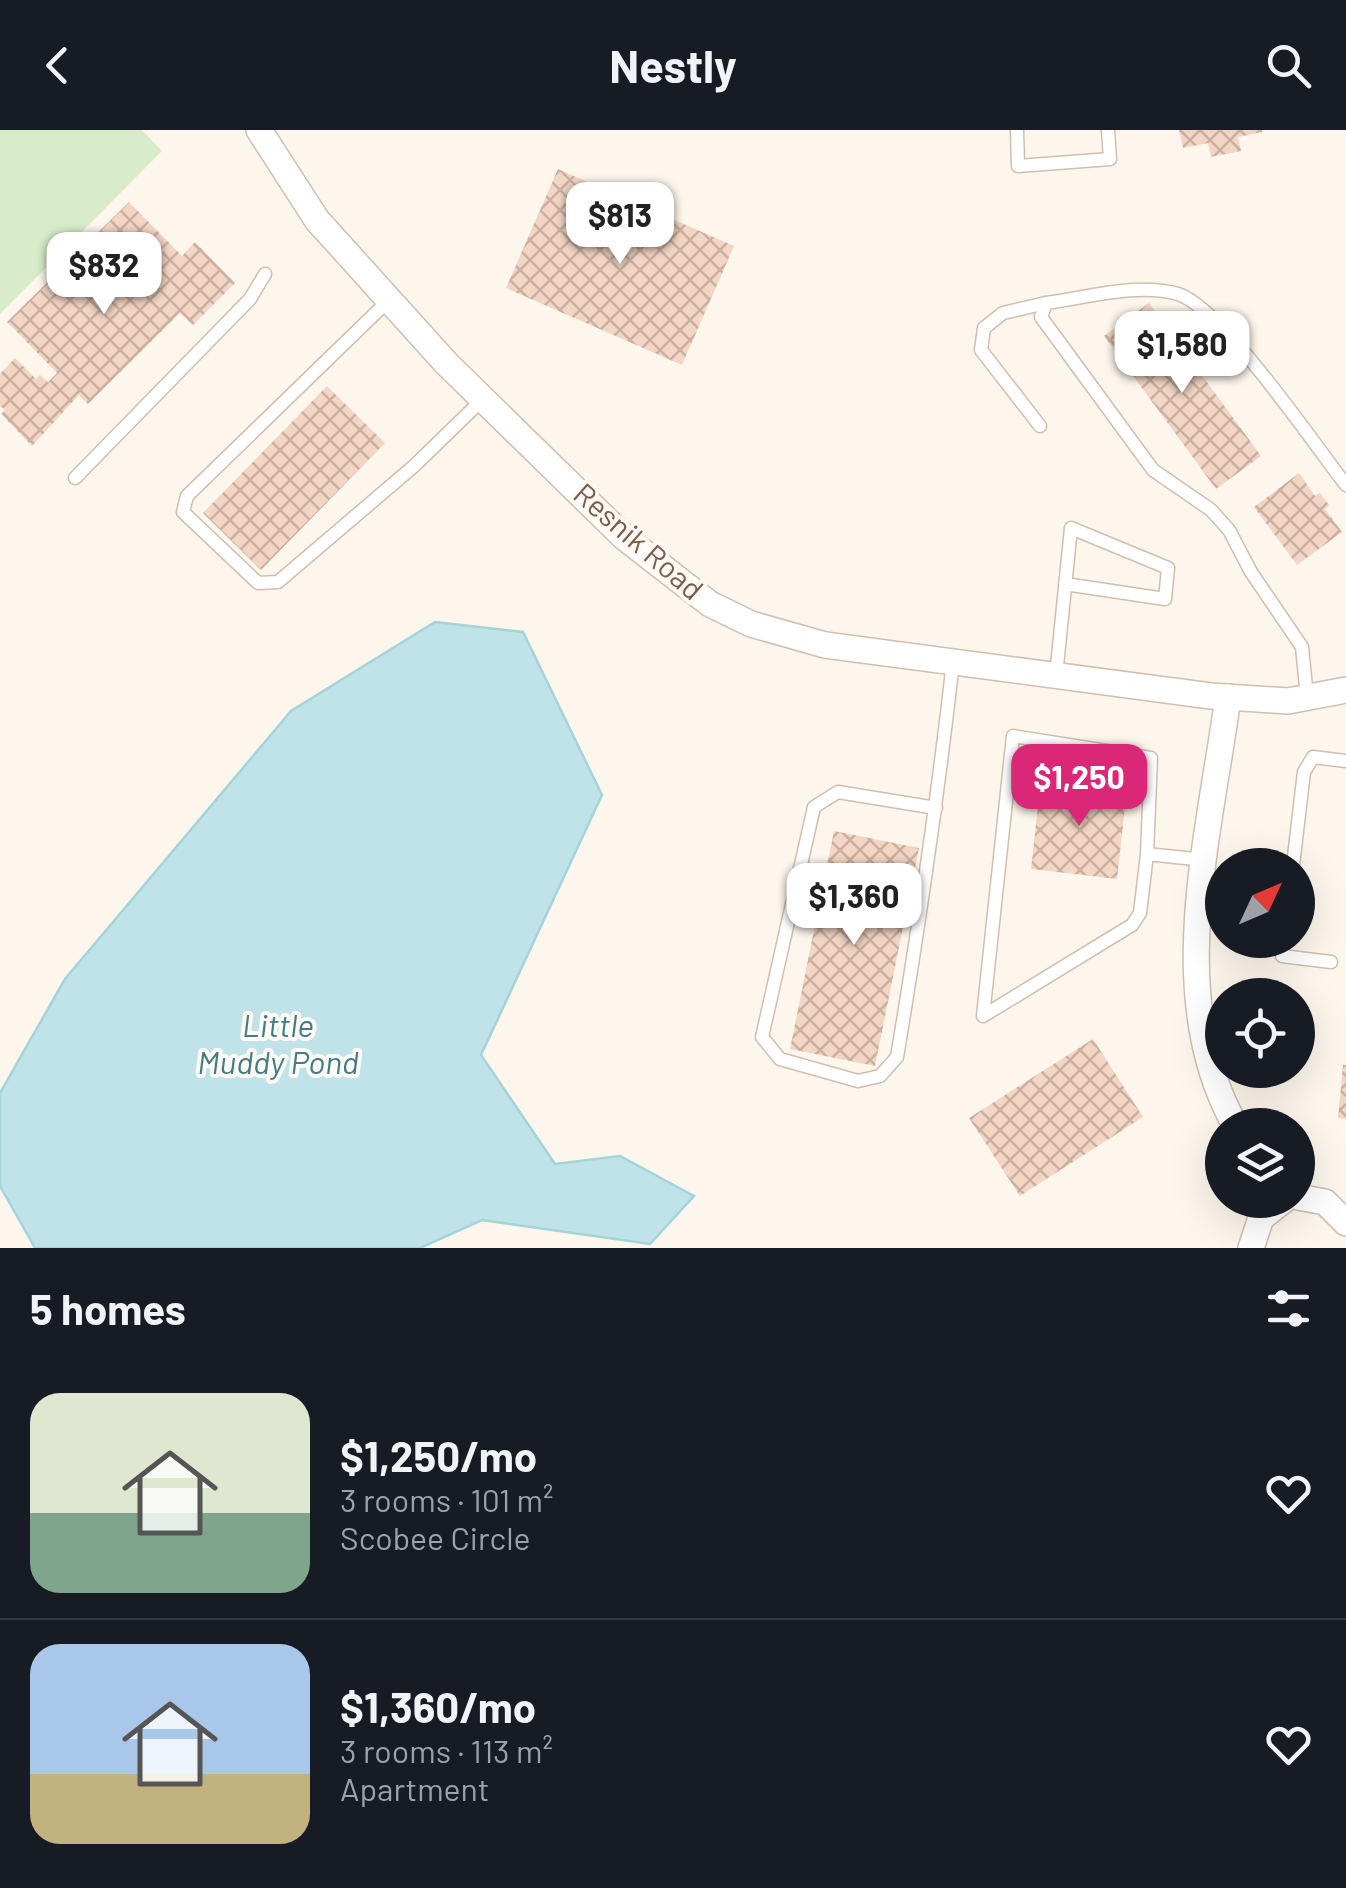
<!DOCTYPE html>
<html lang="en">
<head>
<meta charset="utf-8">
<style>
  :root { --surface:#171b24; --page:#20242c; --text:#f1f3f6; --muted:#9ea1a6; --line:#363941; --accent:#db2777 }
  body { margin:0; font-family:Barlow,sans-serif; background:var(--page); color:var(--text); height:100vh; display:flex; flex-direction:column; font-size:38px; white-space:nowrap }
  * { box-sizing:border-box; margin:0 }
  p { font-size:32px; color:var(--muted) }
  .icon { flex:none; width:55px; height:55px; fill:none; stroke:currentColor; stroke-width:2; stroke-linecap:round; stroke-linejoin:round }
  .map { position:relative; height:1118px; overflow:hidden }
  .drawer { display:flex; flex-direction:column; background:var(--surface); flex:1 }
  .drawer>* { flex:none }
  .needle { width:65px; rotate:46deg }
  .fabs { position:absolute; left:1205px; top:718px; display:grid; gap:20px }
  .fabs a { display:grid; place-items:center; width:110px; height:110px; border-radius:50%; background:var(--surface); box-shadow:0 10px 40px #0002; font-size:50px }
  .price { position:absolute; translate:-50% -85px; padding:0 22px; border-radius:20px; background:#fff; color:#222; font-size:32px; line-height:65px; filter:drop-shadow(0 2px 5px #0008) }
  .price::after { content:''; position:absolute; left:50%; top:60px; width:30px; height:22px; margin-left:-15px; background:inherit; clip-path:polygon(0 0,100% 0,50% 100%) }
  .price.active { background:var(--accent); color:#fff }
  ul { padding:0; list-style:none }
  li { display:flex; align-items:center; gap:30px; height:250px; padding:0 30px }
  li+li { border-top:2px solid var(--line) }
  li span { display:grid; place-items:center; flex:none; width:280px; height:200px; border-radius:30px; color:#555 }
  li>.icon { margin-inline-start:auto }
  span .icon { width:120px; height:120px; fill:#fffc; stroke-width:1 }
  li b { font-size:42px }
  h2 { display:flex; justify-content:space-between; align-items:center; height:120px; padding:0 30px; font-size:42px }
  header { display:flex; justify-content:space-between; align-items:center; height:130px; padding:0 30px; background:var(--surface); font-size:45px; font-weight:700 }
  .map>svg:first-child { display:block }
  .garden { fill:#d8ecc9 }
  .water { fill:#bfe3e8; stroke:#a5d3da; stroke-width:2.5 }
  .building { fill:url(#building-cross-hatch) }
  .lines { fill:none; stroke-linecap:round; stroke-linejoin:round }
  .service-casing { stroke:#d1beb0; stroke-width:15 }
  .minor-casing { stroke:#d1beb0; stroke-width:28 }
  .service { stroke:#fff; stroke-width:12 }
  .minor { stroke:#fff; stroke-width:25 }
  .labels { text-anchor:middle; stroke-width:8; stroke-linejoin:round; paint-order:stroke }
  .street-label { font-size:30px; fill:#7a5c4d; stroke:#fffaf3 }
  .water-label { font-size:32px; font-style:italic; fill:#437c86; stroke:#fffaf3 }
</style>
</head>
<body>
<header><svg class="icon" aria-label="back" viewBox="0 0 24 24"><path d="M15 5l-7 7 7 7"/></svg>Nestly<svg class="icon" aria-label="search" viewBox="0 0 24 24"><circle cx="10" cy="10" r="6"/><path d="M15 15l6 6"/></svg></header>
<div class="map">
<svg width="1346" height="1118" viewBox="0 0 1346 1118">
  <defs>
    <pattern id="building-cross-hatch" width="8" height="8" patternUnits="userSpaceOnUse" patternTransform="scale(2.5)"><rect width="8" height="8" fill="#f3d5c3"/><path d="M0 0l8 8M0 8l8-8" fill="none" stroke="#cab0a1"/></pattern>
  </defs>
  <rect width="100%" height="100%" fill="#fdf6ec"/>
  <polygon class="garden" points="0,0 142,0 162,21 0,184"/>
  <polygon class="water" points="435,492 523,502 602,665 481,925 555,1034 620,1026 694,1066 650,1114 482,1090 420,1118 35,1118 0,1056 0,963 65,849 291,581"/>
  <g class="building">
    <polygon points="1179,0 1262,0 1262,2 1238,7 1241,21 1211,27 1208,13 1183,18"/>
    <polygon points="558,39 734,116 682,235 506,158"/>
    <polygon points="129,72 182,126 195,112 235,153 193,195 180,183 88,274 79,265 32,316 1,284 5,280 0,276 0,244 15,228 36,249 40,245 48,252 57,243 7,192"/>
    <polygon points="1149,173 1261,326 1216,359 1104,206"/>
    <polygon points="327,256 385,313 261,440 203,383"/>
    <polygon points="1299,343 1315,366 1320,363 1329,375 1325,379 1342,402 1297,435 1254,377"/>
    <polygon points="1041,649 1127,659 1117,749 1031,739"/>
    <polygon points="834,701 919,718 875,936 790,919"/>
    <polygon points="1093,909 1143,987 1020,1066 969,988"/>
    <polygon points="1343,935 1346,935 1346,989 1338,988"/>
  </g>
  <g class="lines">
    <g class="service-casing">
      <g id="service">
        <polyline points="1017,0 1018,36 1110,29 1108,0"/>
        <polyline points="389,170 187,366 183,382 258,453 278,452 414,336 483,269"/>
        <polyline points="1040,296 981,220 984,198 1003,183 1046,173"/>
        <polyline points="75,348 250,169 265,144"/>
        <polyline points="1056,546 1071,398 1168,438 1165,469 1065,454"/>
        <path d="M1307,567l-5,-50 -51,-75 -22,-42 -18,-20 -58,-40 -112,-153 5,-14c39,-5 93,-21 132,-9 43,13 136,150 168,191"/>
        <path d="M936,678l-98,-16 -24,15 -52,230 18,22 78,22 22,-5 17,-19c22,-131 41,-262 56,-395"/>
        <polyline points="1147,724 1140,783 1132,795 983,886 1013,606 1151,628 1147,724 1204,730"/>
        <polyline points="1293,735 1304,642 1313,627 1346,631"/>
        <polyline points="1284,810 1282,826 1331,832"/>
      </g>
    </g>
    <g class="minor-casing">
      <g id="minor">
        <polyline points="259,0 317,90 447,234 625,408 710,474 751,494 825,515 1211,566 1288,571 1346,560"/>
        <path d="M1228,567c-18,137 -65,300 7,428"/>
        <polyline points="1298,1067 1325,1072 1346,1093"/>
        <polyline points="1251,1118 1261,1088 1284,1070"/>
      </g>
    </g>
    <use href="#service" class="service"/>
    <use href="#minor" class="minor"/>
  </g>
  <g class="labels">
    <g class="street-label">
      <text transform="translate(638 412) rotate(41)" y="10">Resnik Road</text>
    </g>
    <g class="water-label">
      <text x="278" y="907">Little<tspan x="278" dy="37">Muddy Pond</tspan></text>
    </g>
  </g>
</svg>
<div class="fabs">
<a><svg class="needle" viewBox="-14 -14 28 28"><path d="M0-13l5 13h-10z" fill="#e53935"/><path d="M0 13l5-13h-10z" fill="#9ea1a6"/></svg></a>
<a><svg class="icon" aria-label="locate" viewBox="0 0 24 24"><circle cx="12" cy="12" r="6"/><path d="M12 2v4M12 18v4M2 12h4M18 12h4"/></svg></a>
<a><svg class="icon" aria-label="layers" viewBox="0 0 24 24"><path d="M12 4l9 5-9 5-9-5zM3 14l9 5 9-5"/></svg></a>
</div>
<b class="price" style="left:620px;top:137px">$813</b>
<b class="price" style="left:104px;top:187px">$832</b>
<b class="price" style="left:1182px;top:266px">$1,580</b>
<b class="price active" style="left:1079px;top:699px">$1,250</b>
<b class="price" style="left:854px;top:818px">$1,360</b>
</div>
<section class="drawer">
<h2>5 homes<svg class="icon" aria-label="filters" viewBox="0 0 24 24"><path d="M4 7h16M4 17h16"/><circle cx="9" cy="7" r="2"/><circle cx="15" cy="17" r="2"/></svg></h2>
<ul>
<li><span style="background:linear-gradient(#dfe7d0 60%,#7fa58c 0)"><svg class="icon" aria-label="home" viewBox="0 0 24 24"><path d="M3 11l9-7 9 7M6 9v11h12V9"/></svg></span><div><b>$1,250/mo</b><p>3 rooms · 101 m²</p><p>Scobee Circle</p></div><svg class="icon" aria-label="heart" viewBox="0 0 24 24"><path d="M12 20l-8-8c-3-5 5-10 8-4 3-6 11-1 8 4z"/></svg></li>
<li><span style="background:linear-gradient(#a9c7e8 65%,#c2b280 0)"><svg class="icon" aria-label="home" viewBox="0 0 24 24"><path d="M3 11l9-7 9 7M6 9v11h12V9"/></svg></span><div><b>$1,360/mo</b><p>3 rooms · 113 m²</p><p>Apartment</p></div><svg class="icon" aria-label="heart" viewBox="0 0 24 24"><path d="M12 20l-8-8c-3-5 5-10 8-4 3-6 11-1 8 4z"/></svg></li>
</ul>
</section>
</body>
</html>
